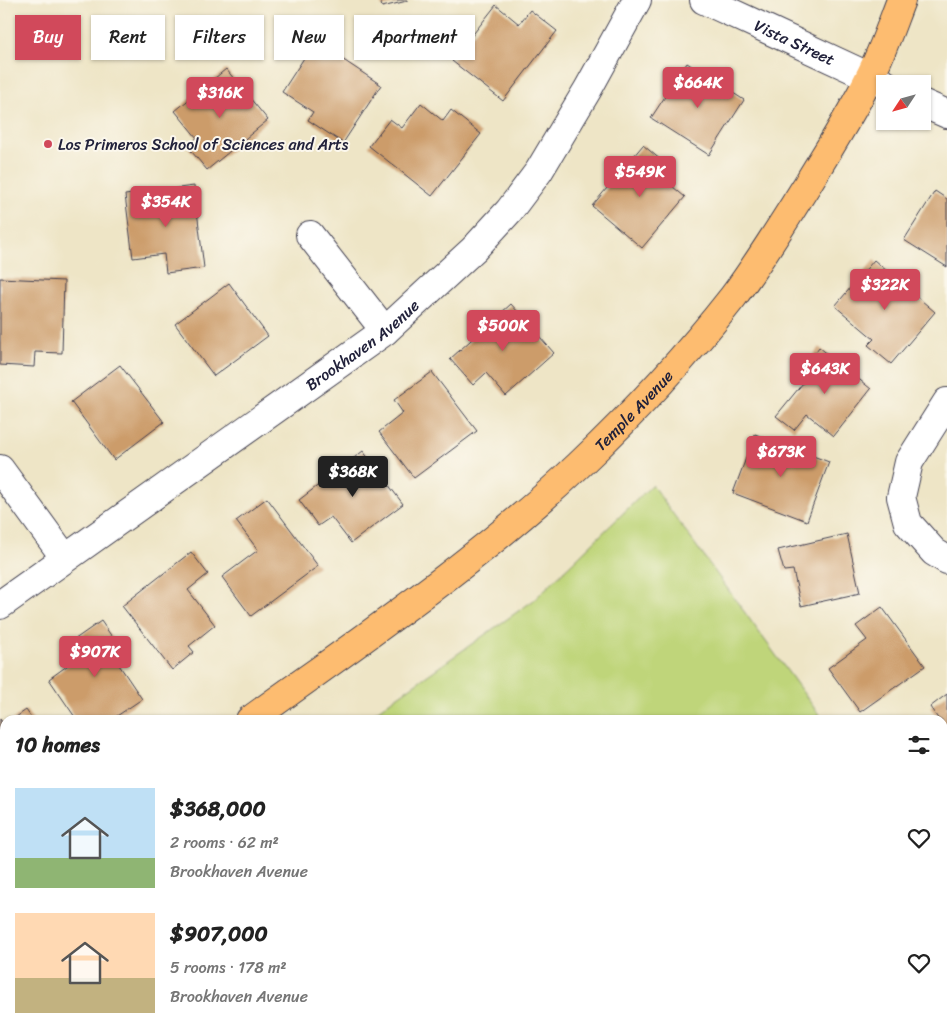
<!DOCTYPE html>
<html lang="en">
<head>
<meta charset="utf-8">
<style>
  :root { --surface:#fff; --page:#f2f2f2; --text:#222; --muted:#767676; --accent:#d1495b }
  body { margin:0; font-family:Sriracha,sans-serif; background:var(--page); color:var(--text); height:100vh; display:flex; flex-direction:column; font-size:19px; white-space:nowrap }
  * { box-sizing:border-box; margin:0 }
  p { font-size:16px; color:var(--muted) }
  .icon { flex:none; width:28px; height:28px; fill:none; stroke:currentColor; stroke-width:2; stroke-linecap:round; stroke-linejoin:round }
  .map { position:relative; flex:1; overflow:hidden }
  .side { position:absolute; left:0px; top:715px; width:948px; height:321px; display:flex; flex-direction:column; background:var(--surface); border-radius:15px 15px 0 0; box-shadow:0 1px 4px #0004 }
  .side>* { flex:none }
  .hud { position:absolute; left:15px; top:15px; width:500px; height:45px; display:flex; gap:10px }
  .needle { width:32px; rotate:234deg }
  .controls { position:absolute; left:876px; top:75px; display:grid; gap:10px }
  .controls a { display:grid; place-items:center; width:55px; height:55px; border-radius:0px; background:var(--surface); box-shadow:0 1px 4px #0004; font-size:25px }
  .price { position:absolute; translate:-50% -42px; padding:0 11px; border-radius:5px; background:var(--accent); color:#fff; font-size:16px; line-height:32px; filter:drop-shadow(0 1px 2px #0008) }
  .price::after { content:''; position:absolute; left:50%; top:30px; width:15px; height:11px; margin-left:-8px; background:inherit; clip-path:polygon(0 0,100% 0,50% 100%) }
  .price.selected { background:#222; color:#fff }
  ul { padding:0; list-style:none }
  li { display:flex; align-items:center; gap:15px; height:125px; padding:0 15px }
  li span { display:grid; place-items:center; flex:none; width:140px; height:100px; border-radius:0px; color:#555 }
  li>.icon { margin-inline-start:auto }
  span .icon { width:60px; height:60px; fill:#fffc; stroke-width:1 }
  li b { font-size:21px }
  h2 { display:flex; justify-content:space-between; align-items:center; height:60px; padding:0 15px; font-size:21px }
  .pill { padding:0 18px; border-radius:0px; background:var(--surface); box-shadow:0 1px 4px #0004; font-size:18px; line-height:45px }
  .pill.selected { background:var(--accent); color:#fff }
  .map>svg:first-child { display:block }
  .green { fill:#bfd57a; stroke:#707c5a }
  .building { fill:#cc9c6a }
  .lines { fill:none; stroke-linecap:round; stroke-linejoin:round }
  .minor-casing { stroke:#413f50; stroke-width:30 }
  .major-casing { stroke:#413f50; stroke-width:30 }
  .minor { stroke:#fff; stroke-width:28 }
  .major { stroke:#fdbc70; stroke-width:28 }
  .poi-dot { fill:#d1495b; stroke:#fbf7ec; stroke-width:2 }
  .labels { text-anchor:middle; stroke-width:4; stroke-linejoin:round; paint-order:stroke }
  .street-label { font-size:16px; fill:#22223b; stroke:#fbf7ec }
  .poi-label { font-size:16px; fill:#22223b; stroke:#fbf7ec; text-anchor:start }
</style>
</head>
<body>
<div class="map">
<svg width="947" height="1036" viewBox="0 0 947 1036">
  <rect width="100%" height="100%" fill="#fbf7ec"/>
  <filter id="ink" filterUnits="userSpaceOnUse"><feTurbulence type="fractalNoise" baseFrequency=".02" numOctaves="2"/><feDisplacementMap in="SourceGraphic" scale="10" xChannelSelector="R" yChannelSelector="G"/><feConvolveMatrix kernelMatrix="1 2 1 2 8 2 1 2 1" color-interpolation-filters="sRGB"/></filter>
  <filter id="wash" filterUnits="userSpaceOnUse"><feTurbulence type="fractalNoise" baseFrequency=".0096" numOctaves="4" result="noise"/><feDisplacementMap in="SourceGraphic" scale="20" xChannelSelector="R" yChannelSelector="G"/><feGaussianBlur stdDeviation="1.12" result="paint"/><feColorMatrix in="noise" values="0 0 0 0 0 0 0 0 0 0 0 0 0 0 0 0 0 1.4 0 .05"/><feComposite in="paint" operator="in"/></filter>
  <g filter="url(#wash)">
    <rect width="100%" height="100%" fill="#eee5c6"/>
    <g class="green">
      <polygon points="652,485 823,720 364,720 534,600"/>
      <polygon points="296,1031 461,1031 455,1036 300,1036"/>
    </g>
    <g id="blocks">
      <g class="building">
        <polygon points="380,0 407,0 407,1 382,7"/>
        <polygon points="496,5 519,24 530,10 557,31 503,101 452,61"/>
        <polygon points="315,41 381,85 343,143 308,120 313,112 282,92"/>
        <polygon points="687,63 744,100 709,155 651,118"/>
        <polygon points="226,69 268,120 207,170 187,146 197,138 175,111"/>
        <polygon points="421,103 443,121 451,110 481,134 432,196 369,146 390,119 402,128"/>
        <polygon points="643,145 668,166 660,176 685,197 642,248 592,206"/>
        <polygon points="194,186 204,268 166,273 164,254 133,258 125,195"/>
        <polygon points="935,191 947,199 947,267 904,240"/>
        <polygon points="874,260 935,312 891,364 868,345 874,339 835,306"/>
        <polygon points="0,278 64,281 62,353 35,352 34,367 0,365"/>
        <polygon points="229,283 268,336 214,376 175,324"/>
        <polygon points="511,304 554,353 506,396 486,373 473,385 450,359"/>
        <polygon points="819,347 871,389 834,436 807,414 794,430 776,416 812,372 805,366"/>
        <polygon points="120,365 164,422 114,460 71,402"/>
        <polygon points="432,372 477,431 414,478 379,432 403,413 394,400"/>
        <polygon points="755,434 829,462 807,521 733,493"/>
        <polygon points="363,451 403,504 351,543 331,517 318,526 299,500"/>
        <polygon points="267,498 318,566 251,616 222,577 258,550 236,521"/>
        <polygon points="847,534 860,593 801,606 793,570 784,571 778,550"/>
        <polygon points="191,552 208,574 188,590 215,625 189,646 194,652 172,670 122,606"/>
        <polygon points="882,607 925,666 860,712 828,668 867,640 856,626"/>
        <polygon points="101,621 119,647 111,653 142,699 111,720 77,720 49,679 71,663 61,649"/>
        <polygon points="947,694 947,730 942,724 942,720 939,720 930,707"/>
        <polygon points="26,710 33,720 12,720"/>
        <polygon points="0,719 5,726 5,786 0,779"/>
        <polygon points="947,831 947,849 942,842 942,835"/>
        <polygon points="947,849 947,866 942,860 942,852"/>
        <polygon points="34,1031 111,1031 114,1036 28,1036"/>
        <polygon points="139,1031 178,1031 171,1036 143,1036"/>
        <polygon points="703,1031 783,1031 777,1036 706,1036"/>
      </g>
    </g>
  </g>
  <g filter="url(#ink)">
    <use href="#blocks" fill-opacity="0" stroke="#413f50" stroke-width="1"/>
    <g class="lines">
      <g class="minor-casing">
        <g id="minor">
          <path id="s1" d="M704,0l181,84"/>
          <polyline points="922,103 947,114"/>
          <polyline points="310,235 385,331"/>
          <polyline points="947,402 909,462 901,497 908,523 934,552 947,560"/>
          <polyline points="0,469 65,558"/>
          <path id="s2" d="M0,605l385,-274 89,-82 35,-38 30,-40 49,-82 49,-89"/>
          <polyline points="939,1036 947,1030"/>
        </g>
      </g>
      <g class="major-casing">
        <g id="major">
          <path id="s3" d="M250,720c112,-81 228,-159 329,-255 55,-52 107,-108 154,-168 27,-36 50,-74 74,-112 21,-35 44,-70 62,-107 13,-25 22,-52 32,-78"/>
          <polyline points="0,902 5,898"/>
        </g>
      </g>
      <use href="#minor" class="minor"/>
      <use href="#major" class="major"/>
    </g>
  </g>
  <circle class="poi-dot" cx="48" cy="144" r="5"/>
  <g class="labels">
    <g class="street-label">
      <text dy="6" stroke="none"><textPath href="#s1" startOffset="100">Vista Street</textPath></text>
      <text dy="6" stroke="none"><textPath href="#s2" startOffset="446">Brookhaven Avenue</textPath></text>
      <text dy="6" stroke="none"><textPath href="#s3" startOffset="494">Temple Avenue</textPath></text>
    </g>
    <g class="poi-label">
      <text x="58" y="150">Los Primeros School of Sciences and Arts</text>
    </g>
  </g>
</svg>
<div class="controls">
<a><svg class="needle" viewBox="-14 -14 28 28"><path d="M0-13l5 13h-10z" fill="#e53935"/><path d="M0 13l5-13h-10z" fill="#767676"/></svg></a>
</div>
<b class="price" style="left:698px;top:109px">$664K</b>
<b class="price" style="left:220px;top:119px">$316K</b>
<b class="price" style="left:640px;top:198px">$549K</b>
<b class="price" style="left:166px;top:228px">$354K</b>
<b class="price" style="left:885px;top:311px">$322K</b>
<b class="price" style="left:503px;top:352px">$500K</b>
<b class="price" style="left:825px;top:395px">$643K</b>
<b class="price" style="left:781px;top:478px">$673K</b>
<b class="price selected" style="left:353px;top:498px">$368K</b>
<b class="price" style="left:95px;top:678px">$907K</b>
<div class="hud">
<a class="pill selected">Buy</a>
<a class="pill">Rent</a>
<a class="pill">Filters</a>
<a class="pill">New</a>
<a class="pill">Apartment</a>
</div>
<section class="side">
<h2>10 homes<svg class="icon" aria-label="filters" viewBox="0 0 24 24"><path d="M4 7h16M4 17h16"/><circle cx="9" cy="7" r="2"/><circle cx="15" cy="17" r="2"/></svg></h2>
<ul>
<li><span style="background:linear-gradient(#bfe0f5 70%,#8fb573 0)"><svg class="icon" aria-label="home" viewBox="0 0 24 24"><path d="M3 11l9-7 9 7M6 9v11h12V9"/></svg></span><div><b>$368,000</b><p>2 rooms · 62 m²</p><p>Brookhaven Avenue</p></div><svg class="icon" aria-label="heart" viewBox="0 0 24 24"><path d="M12 20l-8-8c-3-5 5-10 8-4 3-6 11-1 8 4z"/></svg></li>
<li><span style="background:linear-gradient(#ffd9b3 65%,#c2b280 0)"><svg class="icon" aria-label="home" viewBox="0 0 24 24"><path d="M3 11l9-7 9 7M6 9v11h12V9"/></svg></span><div><b>$907,000</b><p>5 rooms · 178 m²</p><p>Brookhaven Avenue</p></div><svg class="icon" aria-label="heart" viewBox="0 0 24 24"><path d="M12 20l-8-8c-3-5 5-10 8-4 3-6 11-1 8 4z"/></svg></li>
</ul>
</section>
</div>
</body>
</html>
